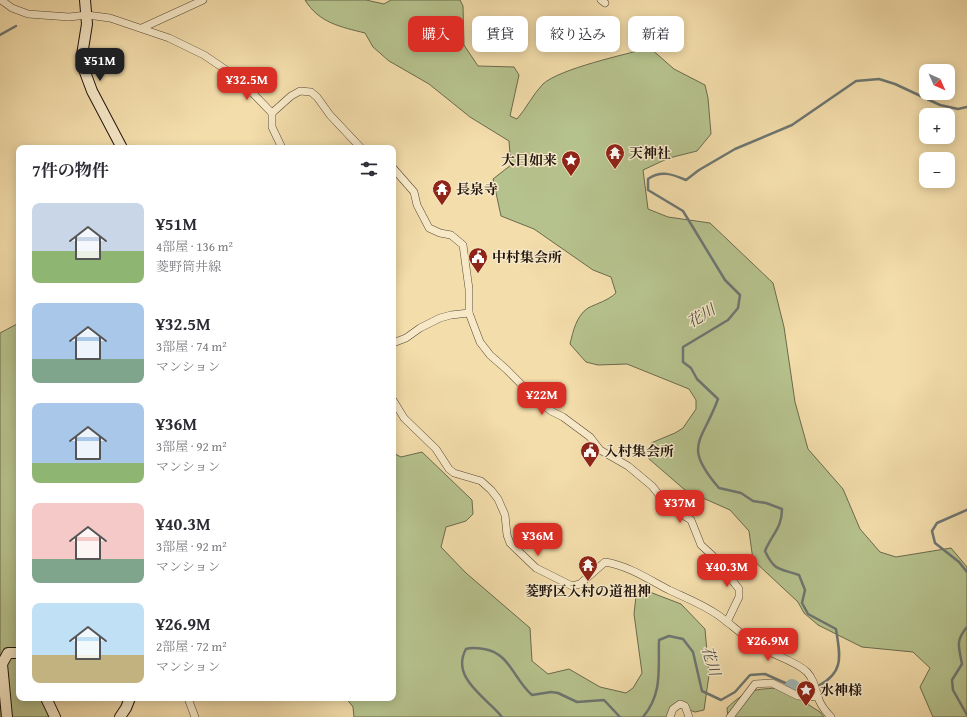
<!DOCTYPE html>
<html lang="ja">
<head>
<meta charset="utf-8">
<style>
  :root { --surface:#fff; --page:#f2f2f3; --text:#2b2b33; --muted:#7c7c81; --accent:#d93025 }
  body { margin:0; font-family:"Gentium Book Plus","Noto Serif JP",serif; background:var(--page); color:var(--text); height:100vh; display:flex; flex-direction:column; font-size:15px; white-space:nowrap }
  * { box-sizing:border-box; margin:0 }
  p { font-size:13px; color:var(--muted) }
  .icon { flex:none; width:22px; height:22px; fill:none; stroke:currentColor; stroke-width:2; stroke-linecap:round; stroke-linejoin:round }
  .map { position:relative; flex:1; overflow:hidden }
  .drawer { position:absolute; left:16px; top:145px; width:380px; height:556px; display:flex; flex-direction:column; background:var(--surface); border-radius:8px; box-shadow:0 2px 10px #0003 }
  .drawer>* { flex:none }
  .top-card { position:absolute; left:408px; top:16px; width:380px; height:36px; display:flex; gap:8px }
  .needle { width:26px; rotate:135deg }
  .buttons { position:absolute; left:919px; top:64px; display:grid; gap:8px }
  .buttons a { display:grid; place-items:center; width:36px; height:36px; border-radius:8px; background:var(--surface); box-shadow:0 2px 10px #0003; font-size:20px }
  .price { position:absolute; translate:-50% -34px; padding:0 9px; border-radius:8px; background:var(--accent); color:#fff; font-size:13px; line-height:26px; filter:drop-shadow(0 1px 2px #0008) }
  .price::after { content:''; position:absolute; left:50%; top:24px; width:12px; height:9px; margin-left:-6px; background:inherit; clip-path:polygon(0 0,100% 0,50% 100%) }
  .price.current { background:#222; color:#fff }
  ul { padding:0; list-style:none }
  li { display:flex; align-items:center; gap:12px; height:100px; padding:0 16px }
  li span { display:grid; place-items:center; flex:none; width:112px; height:80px; border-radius:8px; color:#555 }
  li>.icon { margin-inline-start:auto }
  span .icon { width:48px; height:48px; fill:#fffc; stroke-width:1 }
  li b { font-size:17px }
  h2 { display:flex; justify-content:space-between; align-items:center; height:48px; padding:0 16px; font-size:17px }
  .chip { padding:0 14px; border-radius:8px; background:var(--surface); box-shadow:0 2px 10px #0003; font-size:14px; line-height:36px }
  .chip.current { background:var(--accent); color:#fff }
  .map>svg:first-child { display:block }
  .green { fill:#b6c28d; stroke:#6a6a4d }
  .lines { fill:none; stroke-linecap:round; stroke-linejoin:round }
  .stream { stroke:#6d7672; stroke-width:2.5 }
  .river { stroke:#a1b8b6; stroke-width:14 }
  .minor-casing { stroke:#544634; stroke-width:8 }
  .secondary-casing { stroke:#1f130d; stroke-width:12 }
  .minor { stroke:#f7e9c8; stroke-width:7 }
  .secondary { stroke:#f7e9c8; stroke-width:10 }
  .labels { text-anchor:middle; stroke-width:3; stroke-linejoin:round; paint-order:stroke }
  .poi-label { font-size:14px; font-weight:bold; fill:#1f130d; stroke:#f7e9c8; text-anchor:start }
  .water-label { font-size:15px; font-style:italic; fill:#4c4d48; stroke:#f7e9c8 }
</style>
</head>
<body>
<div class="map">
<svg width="967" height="717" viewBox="0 0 967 717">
  <rect width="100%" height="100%" fill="#f3ddab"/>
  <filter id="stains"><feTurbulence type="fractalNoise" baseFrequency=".005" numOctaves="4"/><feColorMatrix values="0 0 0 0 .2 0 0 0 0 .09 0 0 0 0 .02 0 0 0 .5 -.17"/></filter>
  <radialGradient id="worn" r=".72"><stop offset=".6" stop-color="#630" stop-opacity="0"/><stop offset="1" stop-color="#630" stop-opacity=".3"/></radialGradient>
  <g class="green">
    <path d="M305,0h61l18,4 7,-4h69l3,6 1,39 14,21 36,1 5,8 -9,41 7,3c9,-10 16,-25 26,-35 16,-15 83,-30 107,-36l24,21 31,16 3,13 3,36 -14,17 -28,7 -26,12 5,39 20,8 42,6 63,60 11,44 11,75 13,47 35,40 17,40 20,23 16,5 55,-9 16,19v150h-34l-13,-30 10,-19 -17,-16 -51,-5 -44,-22 -14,-12 -6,-11 -45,-42 -4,-29 -19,-21 -45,-20 -37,-32 3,-15 24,-10 8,-5 13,-19v-9l-7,-11 -62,-25 -29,1 -12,-3 -16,-18c3,-12 6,-28 18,-36 10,-5 19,-7 28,-15l-5,-16 -18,-7 -59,-41 -33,-13 -8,-37 18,-14 -2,-24 -39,-24 -41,-33 -40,-23 -16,-14 -8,-14c-24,-6 -46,-10 -60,-33z"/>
    <polygon points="19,323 19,698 55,698 48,717 0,717 0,333"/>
    <polygon points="422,452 472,500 473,514 466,521 446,527 441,547 466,573 530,628 532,661 548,674 569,669 600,687 626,693 633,688 642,673 634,614 636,596 647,591 681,604 705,629 709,675 704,710 695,712 678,706 669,717 354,717 353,707 346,698 393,698 393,453 401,457"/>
    <path d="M782,688l38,24 4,5h-96l-1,-9c20,-19 27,-19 55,-20z"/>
  </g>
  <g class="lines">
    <g class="stream">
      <polyline points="0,35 16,26"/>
      <polyline points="967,510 937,523 932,531 935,543 959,562 967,572"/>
      <path d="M967,627c-12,14 -8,20 -5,37l-10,16 1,10 14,25"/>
      <path d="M798,691c8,1 12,-2 20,-5 27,-14 22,-31 18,-57l-28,-15 -6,-11 3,-13 -6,-15c-20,-7 -24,-3 -34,-24 7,-17 17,-23 17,-42l-16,-6 -13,-2 -12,-8 -22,-5c-37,-43 -17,-45 -1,-89l-21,-20 -6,-11 -8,-6v-15l45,-27 10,-12 2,-13 -15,-15 -42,-69 -35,-21v-11c13,-9 24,-5 38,1l13,-10 36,-21 57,-24 64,-44 23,-2 16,5 45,21 18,4 9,-2"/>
      <path d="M502,717c-15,-19 -52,-39 -36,-68 6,-2 12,-1 18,0 26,4 30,31 48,46l19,-3 7,1 19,9 27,-2 16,17"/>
      <path d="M643,717c20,-24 15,-48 16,-77l10,-4 14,3 10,13 9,39 19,9 14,-8 15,-17 15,-1 27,12"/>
    </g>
    <polyline class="river" points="792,686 798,691"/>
    <g class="minor-casing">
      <g id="minor">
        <polyline points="1,0 12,8 28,14 69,17 87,15 110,18 169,38 204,55 238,78 272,113 272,127 282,148"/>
        <polyline points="601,0 605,3"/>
        <polyline points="142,28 203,0"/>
        <polyline points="272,113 291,96 300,91 311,92 317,97 330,115 361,148"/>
        <polyline points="393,168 414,192 417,205 429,228 440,233 451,235 463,245 469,289 469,313 480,342 490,355 506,369 535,398 551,411 563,417 590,437 600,450 628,466 652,486 668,506 691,520 701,545 713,556 739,589 739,597 727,622"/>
        <polyline points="393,343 406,338 420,328 440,318 451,315 469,313"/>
        <path d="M393,400l11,18 32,31 13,20 5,4 27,8 10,9 7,9 7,16 2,20 3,8 26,25 36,18 8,-2 25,-22c24,4 43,17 64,28 17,8 33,14 49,25 14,10 26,22 41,31 15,10 35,14 48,26 7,8 8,15 11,25 2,7 7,14 13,20"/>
        <polyline points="190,698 189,701 195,717"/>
        <polyline points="670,717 673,709 680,704 685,706 689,717"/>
        <polyline points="730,717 755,684 772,683 798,696 818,697"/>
      </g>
    </g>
    <g class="secondary-casing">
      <g id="secondary">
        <polyline points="85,0 87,24 82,55 82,64 92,91 122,148"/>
        <polyline points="46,698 55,717"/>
        <polyline points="7,717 2,664 8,653 19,653"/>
        <polyline points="120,717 126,708 130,698"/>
      </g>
    </g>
    <use href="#minor" class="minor"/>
    <use href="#secondary" class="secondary"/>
  </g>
  <defs>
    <g id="temple-pin" transform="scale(1)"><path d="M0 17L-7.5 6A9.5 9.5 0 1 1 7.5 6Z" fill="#8f2418" stroke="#f7e9c8"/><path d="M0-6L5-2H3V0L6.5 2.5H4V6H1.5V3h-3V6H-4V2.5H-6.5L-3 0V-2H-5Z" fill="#fff"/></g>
    <g id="sight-pin" transform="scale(1)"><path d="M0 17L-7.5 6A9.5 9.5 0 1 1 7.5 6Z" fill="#8f2418" stroke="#f7e9c8"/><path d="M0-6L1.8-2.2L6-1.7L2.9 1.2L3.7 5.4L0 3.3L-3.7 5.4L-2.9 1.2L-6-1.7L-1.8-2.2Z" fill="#fff"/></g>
    <g id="civic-pin" transform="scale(1)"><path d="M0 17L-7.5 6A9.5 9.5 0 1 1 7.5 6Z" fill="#8f2418" stroke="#f7e9c8"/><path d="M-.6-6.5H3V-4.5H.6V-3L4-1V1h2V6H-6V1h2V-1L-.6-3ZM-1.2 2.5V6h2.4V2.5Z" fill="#fff"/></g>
  </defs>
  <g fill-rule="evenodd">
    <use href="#temple-pin" x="615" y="153"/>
    <use href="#sight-pin" x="571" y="160"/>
    <use href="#temple-pin" x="442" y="189"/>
    <use href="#civic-pin" x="478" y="257"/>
    <use href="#civic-pin" x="590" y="451"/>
    <use href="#temple-pin" x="588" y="565"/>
    <use href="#sight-pin" x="806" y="690"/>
  </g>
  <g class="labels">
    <g class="poi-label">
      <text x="629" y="158">天神社</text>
      <text x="557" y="165" text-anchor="end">大日如来</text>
      <text x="456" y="194">長泉寺</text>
      <text x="492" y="262">中村集会所</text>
      <text x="604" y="456">入村集会所</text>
      <text x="588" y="596" text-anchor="middle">菱野区入村の道祖神</text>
      <text x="820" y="695">水神様</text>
    </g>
    <g class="water-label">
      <text transform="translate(701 316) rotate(-31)" y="5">花川</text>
      <text transform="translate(711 661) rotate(73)" y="5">花川</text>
    </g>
  </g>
  <rect width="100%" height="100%" filter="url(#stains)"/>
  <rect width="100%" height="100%" fill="url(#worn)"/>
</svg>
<div class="buttons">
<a><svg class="needle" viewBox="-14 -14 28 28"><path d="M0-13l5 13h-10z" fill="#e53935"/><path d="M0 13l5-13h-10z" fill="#7c7c81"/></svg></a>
<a>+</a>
<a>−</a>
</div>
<b class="price current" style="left:100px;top:82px">¥51M</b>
<b class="price" style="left:247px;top:101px">¥32.5M</b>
<b class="price" style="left:542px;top:416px">¥22M</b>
<b class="price" style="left:680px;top:524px">¥37M</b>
<b class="price" style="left:538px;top:557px">¥36M</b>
<b class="price" style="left:727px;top:588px">¥40.3M</b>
<b class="price" style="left:768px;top:662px">¥26.9M</b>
<div class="top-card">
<a class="chip current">購入</a>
<a class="chip">賃貸</a>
<a class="chip">絞り込み</a>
<a class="chip">新着</a>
</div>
<section class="drawer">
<h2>7件の物件<svg class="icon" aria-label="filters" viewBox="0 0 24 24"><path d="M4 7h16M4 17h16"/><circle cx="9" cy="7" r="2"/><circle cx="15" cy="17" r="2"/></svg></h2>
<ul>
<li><span style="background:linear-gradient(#c9d6e8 60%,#8fb573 0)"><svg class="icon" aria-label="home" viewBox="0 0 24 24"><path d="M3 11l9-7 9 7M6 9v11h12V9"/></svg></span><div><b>¥51M</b><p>4部屋 · 136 m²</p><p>菱野筒井線</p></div></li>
<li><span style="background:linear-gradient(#a9c7e8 70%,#7fa58c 0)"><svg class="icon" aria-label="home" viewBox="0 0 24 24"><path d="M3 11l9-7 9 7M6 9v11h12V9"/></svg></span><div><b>¥32.5M</b><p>3部屋 · 74 m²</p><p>マンション</p></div></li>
<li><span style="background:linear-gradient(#a9c7e8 75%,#8fb573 0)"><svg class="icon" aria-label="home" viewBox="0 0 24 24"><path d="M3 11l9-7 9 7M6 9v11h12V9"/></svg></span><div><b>¥36M</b><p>3部屋 · 92 m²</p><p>マンション</p></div></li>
<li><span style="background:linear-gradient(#f6c9c9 70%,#7fa58c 0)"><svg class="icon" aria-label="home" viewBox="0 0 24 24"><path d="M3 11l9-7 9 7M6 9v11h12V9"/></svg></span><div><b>¥40.3M</b><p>3部屋 · 92 m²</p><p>マンション</p></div></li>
<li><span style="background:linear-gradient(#bfe0f5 65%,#c2b280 0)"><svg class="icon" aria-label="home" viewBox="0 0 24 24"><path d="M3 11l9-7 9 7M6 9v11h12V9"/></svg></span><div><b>¥26.9M</b><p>2部屋 · 72 m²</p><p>マンション</p></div></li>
</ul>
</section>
</div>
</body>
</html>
